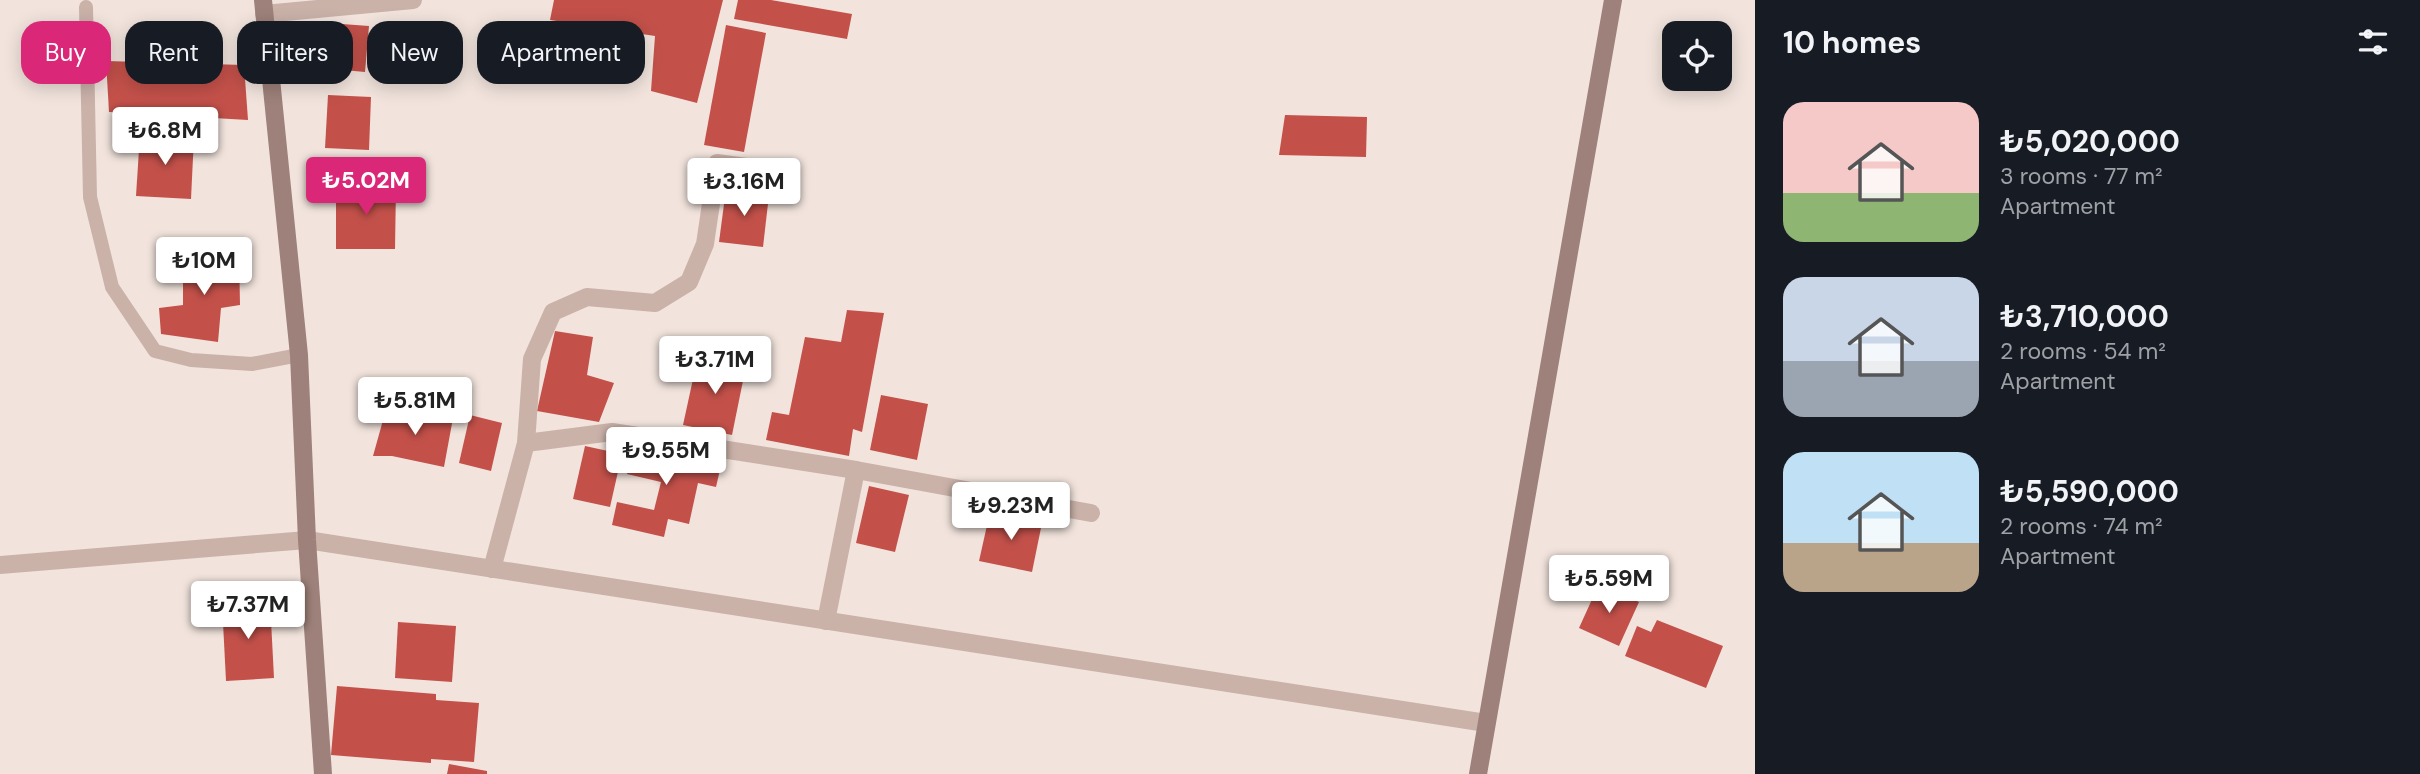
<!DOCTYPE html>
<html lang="en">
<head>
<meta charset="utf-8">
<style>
  :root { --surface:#171b24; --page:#242831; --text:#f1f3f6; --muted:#9ea1a6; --accent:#db2777 }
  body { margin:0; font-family:"DM Sans",sans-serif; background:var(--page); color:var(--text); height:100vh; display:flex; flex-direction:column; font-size:26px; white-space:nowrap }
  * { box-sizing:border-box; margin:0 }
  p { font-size:23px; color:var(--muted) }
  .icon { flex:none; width:38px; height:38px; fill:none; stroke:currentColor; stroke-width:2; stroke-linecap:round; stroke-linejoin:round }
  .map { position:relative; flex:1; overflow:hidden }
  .sheet { display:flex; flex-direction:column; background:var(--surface); width:665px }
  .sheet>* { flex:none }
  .guide { position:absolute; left:21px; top:21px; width:665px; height:63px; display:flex; gap:14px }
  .fabs { position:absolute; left:1662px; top:21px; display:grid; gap:14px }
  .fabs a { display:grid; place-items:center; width:70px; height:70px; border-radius:14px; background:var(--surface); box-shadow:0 4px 18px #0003; font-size:35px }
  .price { position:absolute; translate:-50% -60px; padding:0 16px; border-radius:7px; background:#fff; color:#222; font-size:23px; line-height:46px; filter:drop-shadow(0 2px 4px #0008) }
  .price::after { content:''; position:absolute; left:50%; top:42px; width:21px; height:16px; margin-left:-10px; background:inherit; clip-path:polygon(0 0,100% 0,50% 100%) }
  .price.selected { background:var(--accent); color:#fff }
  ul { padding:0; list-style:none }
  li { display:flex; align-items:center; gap:21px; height:175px; padding:0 28px }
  li span { display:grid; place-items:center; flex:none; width:196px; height:140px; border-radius:21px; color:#555 }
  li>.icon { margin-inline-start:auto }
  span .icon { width:84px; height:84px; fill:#fffc; stroke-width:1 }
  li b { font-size:30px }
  h2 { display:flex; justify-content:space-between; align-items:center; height:84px; padding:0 28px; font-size:30px }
  .tag { padding:0 24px; border-radius:21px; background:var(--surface); box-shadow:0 4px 18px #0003; font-size:24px; line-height:63px }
  .tag.selected { background:var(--accent); color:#fff }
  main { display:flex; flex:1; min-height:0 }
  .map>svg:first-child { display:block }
  .building { fill:#c3514a }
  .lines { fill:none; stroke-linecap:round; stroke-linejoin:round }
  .lane { stroke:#cab2a9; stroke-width:14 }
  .street { stroke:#cab2a9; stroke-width:18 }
  .secondary { stroke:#9d817a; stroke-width:18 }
</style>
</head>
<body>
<main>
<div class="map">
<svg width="1755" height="774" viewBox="0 0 1755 774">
  <rect width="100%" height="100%" fill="#f2e4dd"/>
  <g class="building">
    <polygon points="554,0 723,0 697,103 651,91 655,36 550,20"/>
    <polygon points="738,0 771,0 852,14 847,39 734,19"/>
    <polygon points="315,22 369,26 365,72 311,67"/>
    <polygon points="726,25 766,33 744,152 704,145"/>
    <polygon points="106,61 244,65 248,120 109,112"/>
    <polygon points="328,95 371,97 369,150 325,148"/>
    <polygon points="1285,115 1367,117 1366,157 1279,155"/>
    <polygon points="140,134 194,137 191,199 136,196"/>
    <polygon points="336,185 396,185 395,249 336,249"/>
    <polygon points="726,189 769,195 763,247 719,242"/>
    <polygon points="239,253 240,305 221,308 218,342 161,334 159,308 183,305 183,255"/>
    <polygon points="847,310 884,313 862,432 853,429 849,456 766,440 772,412 789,415 805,337 841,342"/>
    <polygon points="555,331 593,337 587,375 614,383 599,422 537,411"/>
    <polygon points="698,356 746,366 732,435 683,425"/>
    <polygon points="881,395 928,404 917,460 870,450"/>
    <polygon points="403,408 453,418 444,467 392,456 373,456 385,413"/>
    <polygon points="470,415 502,423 491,471 459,463"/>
    <polygon points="635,441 722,461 716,487 698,483 689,524 668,519 664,537 612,525 617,502 654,510 661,482 627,474"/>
    <polygon points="585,446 622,454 610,507 573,499"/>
    <polygon points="869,486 909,495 895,552 856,543"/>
    <polygon points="990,512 1042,523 1032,572 979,561"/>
    <polygon points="1599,584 1639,602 1619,646 1579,628"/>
    <polygon points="270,601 274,678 226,681 222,603"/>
    <polygon points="1657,620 1723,646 1706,688 1625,656 1637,626 1651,632"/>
    <polygon points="398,622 456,626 452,682 395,678"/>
    <polygon points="337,686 436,694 436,700 479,703 474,762 431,759 431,763 331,755"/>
    <polygon points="449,764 487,771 487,774 447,774"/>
  </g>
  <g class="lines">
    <polyline class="lane" points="86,7 90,197 112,287 155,351 191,360 252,364 299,355"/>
    <g class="street">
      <polyline points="264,14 413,0"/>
      <polyline points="526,443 532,359 553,312 587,297 655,303 689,282 705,244 717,163 777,171"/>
      <polyline points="0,565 307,540 1486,723"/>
      <polyline points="492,569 526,443 612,432 856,470 1091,513"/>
      <polyline points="826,621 856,470"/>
    </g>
    <g class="secondary">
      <polyline points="263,0 299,355 307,540 323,774"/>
      <polyline points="1478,774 1613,0"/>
    </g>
  </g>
</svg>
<div class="fabs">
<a><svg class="icon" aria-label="locate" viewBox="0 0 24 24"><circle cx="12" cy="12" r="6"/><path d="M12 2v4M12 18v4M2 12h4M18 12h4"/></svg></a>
</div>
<b class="price" style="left:165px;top:167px">₺6.8M</b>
<b class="price selected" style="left:366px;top:217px">₺5.02M</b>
<b class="price" style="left:744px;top:218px">₺3.16M</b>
<b class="price" style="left:204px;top:297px">₺10M</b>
<b class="price" style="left:715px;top:396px">₺3.71M</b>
<b class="price" style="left:415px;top:437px">₺5.81M</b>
<b class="price" style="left:666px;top:487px">₺9.55M</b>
<b class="price" style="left:1011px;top:542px">₺9.23M</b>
<b class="price" style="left:1609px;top:615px">₺5.59M</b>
<b class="price" style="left:248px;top:641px">₺7.37M</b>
<div class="guide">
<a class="tag selected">Buy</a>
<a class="tag">Rent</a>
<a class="tag">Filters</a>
<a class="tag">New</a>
<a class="tag">Apartment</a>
</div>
</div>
<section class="sheet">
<h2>10 homes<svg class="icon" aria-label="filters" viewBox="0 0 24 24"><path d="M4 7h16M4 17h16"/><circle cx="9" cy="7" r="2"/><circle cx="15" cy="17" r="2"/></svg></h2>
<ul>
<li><span style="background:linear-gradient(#f6c9c9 65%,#8fb573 0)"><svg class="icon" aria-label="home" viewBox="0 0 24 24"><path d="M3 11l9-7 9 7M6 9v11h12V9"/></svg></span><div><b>₺5,020,000</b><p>3 rooms · 77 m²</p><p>Apartment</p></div></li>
<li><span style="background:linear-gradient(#c9d6e8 60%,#9aa5b1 0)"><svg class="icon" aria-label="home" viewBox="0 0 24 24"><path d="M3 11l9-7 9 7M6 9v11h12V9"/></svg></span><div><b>₺3,710,000</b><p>2 rooms · 54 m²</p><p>Apartment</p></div></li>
<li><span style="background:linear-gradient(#bfe0f5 65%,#b9a48a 0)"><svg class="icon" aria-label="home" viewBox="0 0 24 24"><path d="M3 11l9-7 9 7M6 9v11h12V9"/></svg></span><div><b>₺5,590,000</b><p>2 rooms · 74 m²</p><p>Apartment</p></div></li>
</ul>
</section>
</main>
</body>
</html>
